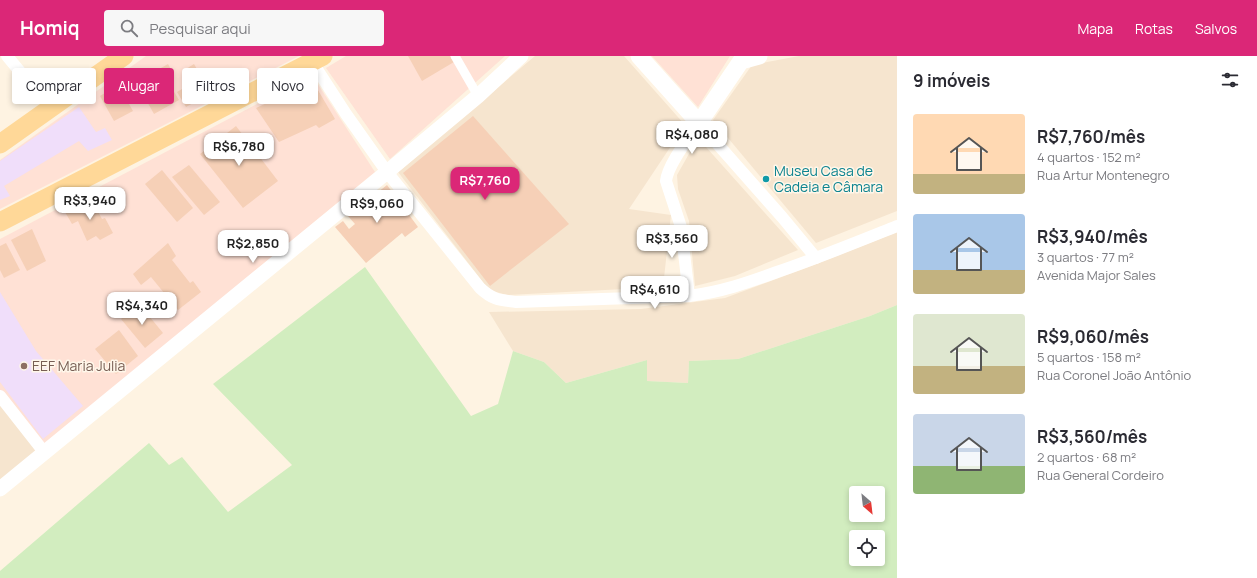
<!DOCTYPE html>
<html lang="pt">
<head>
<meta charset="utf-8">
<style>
  :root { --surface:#fff; --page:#f7f7f7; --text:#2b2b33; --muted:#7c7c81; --accent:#db2777 }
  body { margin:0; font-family:Manrope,sans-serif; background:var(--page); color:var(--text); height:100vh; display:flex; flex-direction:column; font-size:15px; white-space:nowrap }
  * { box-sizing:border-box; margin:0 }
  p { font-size:13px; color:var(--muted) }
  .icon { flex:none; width:22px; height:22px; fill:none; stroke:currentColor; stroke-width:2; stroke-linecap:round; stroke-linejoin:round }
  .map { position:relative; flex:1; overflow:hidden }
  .drawer { display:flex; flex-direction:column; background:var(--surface); width:360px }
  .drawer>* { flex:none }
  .hud { position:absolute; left:12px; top:12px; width:380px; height:36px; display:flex; gap:8px }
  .needle { width:26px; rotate:152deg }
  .buttons { position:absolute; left:849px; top:430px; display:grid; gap:8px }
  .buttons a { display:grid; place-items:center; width:36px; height:36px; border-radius:4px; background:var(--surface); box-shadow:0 2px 6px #0003; font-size:20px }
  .price { position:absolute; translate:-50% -34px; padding:0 9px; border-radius:8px; background:#fff; color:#222; font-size:13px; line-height:26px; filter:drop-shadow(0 1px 2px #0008) }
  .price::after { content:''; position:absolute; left:50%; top:24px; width:12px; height:9px; margin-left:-6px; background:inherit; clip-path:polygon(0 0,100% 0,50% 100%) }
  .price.on { background:var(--accent); color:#fff }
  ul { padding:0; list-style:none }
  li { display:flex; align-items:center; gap:12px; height:100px; padding:0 16px }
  li span { display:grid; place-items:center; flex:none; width:112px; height:80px; border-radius:4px; color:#555 }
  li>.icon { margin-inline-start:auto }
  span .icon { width:48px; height:48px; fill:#fffc; stroke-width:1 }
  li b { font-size:17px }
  h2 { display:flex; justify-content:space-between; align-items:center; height:48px; padding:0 16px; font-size:17px }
  .chip { padding:0 14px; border-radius:4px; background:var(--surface); box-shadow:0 2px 6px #0003; font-size:14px; line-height:36px }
  .chip.on { background:var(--accent); color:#fff }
  header { display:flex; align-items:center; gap:24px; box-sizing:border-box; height:56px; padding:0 20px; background:var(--accent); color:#fff }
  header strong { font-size:19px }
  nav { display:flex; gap:22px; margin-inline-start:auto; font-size:14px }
  .search { width:280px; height:36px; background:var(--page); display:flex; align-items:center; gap:10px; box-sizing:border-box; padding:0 14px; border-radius:4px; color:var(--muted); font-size:15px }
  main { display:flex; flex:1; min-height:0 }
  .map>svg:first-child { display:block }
  .residential { fill:#f6e5cf }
  .commercial { fill:#ffe1d5 }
  .education { fill:#f0defa }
  .green { fill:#d2edbf; fill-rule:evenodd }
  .building { fill:#f6d0b7 }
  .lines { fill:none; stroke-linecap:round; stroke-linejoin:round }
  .pedestrian { stroke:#fff; stroke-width:9 }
  .minor { stroke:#fff; stroke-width:12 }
  .tertiary { stroke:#fff; stroke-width:15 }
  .secondary { stroke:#fff; stroke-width:17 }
  .primary { stroke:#ffd898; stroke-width:19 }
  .culture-dot { fill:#0f9aa8; stroke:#fff7ea; stroke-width:1.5 }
  .education-dot { fill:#8d6e63; stroke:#fff7ea; stroke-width:1.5 }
  .labels { text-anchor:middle; stroke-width:3; stroke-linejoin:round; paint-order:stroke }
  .culture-label { font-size:14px; fill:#0d838f; stroke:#fff7ea; text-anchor:start }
  .education-label { font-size:14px; fill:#785e54; stroke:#fff7ea; text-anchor:start }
</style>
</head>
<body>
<header>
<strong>Homiq</strong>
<div class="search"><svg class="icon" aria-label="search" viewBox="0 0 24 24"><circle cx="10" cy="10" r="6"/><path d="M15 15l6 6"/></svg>Pesquisar aqui</div>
<nav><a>Mapa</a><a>Rotas</a><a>Salvos</a></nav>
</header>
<main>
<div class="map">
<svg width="897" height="522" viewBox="0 0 897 522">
  <rect width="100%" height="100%" fill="#fef3e2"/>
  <g class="residential">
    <polygon points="535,0 624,0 685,69 629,153 671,159 663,231 507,239 489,234 398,116"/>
    <polygon points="799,0 897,0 897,155 816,187 713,64 752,9"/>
    <polygon points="698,82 798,194 735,220 695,230 689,165 678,133 677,119"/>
    <polygon points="897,176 897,249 870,260 738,303 689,305 688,327 646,325 647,304 566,327 544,306 513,295 489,256 641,253 725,242 814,209"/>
    <polygon points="0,344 40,395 0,427"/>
  </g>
  <g class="commercial">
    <polygon points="146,0 299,0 0,153 0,104"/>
    <polygon points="346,0 505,0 390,103 326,12"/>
    <polygon points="652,0 730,0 698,51"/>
    <polygon points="312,19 375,116 42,390 0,336 0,183"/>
  </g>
  <g class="education">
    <polygon points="79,51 96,76 105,72 112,84 88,95 79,85 4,130 10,140 0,144 0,105"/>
    <polygon points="0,236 36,295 83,350 43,383 0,326"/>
  </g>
  <path class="green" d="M365,211l106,149 27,-12 15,-53 31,11 22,21 81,-23v21l41,2 1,-22 49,-2 132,-43 27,-11v273h-897v-7l149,-128 20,22 13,-8 46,55 64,-47 -79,-81zM856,437h22v22h-22zM856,481h22v22h-22z"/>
  <g class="building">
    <polygon points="408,0 450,0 454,6 422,25"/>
    <polygon points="168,8 174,19 167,24 179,44 154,58 136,26"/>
    <polygon points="194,8 211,37 186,51 177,36 194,26 186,13"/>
    <polygon points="312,24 335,63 319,72 316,69 279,86 256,52 295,34"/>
    <polygon points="118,29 133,55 114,65 100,40"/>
    <polygon points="473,60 569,168 490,230 403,117"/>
    <polygon points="236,70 278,125 243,152 200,98"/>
    <polygon points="189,109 220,146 204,159 172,121"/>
    <polygon points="162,114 193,152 177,166 145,128"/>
    <polygon points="387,129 418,171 405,181 402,177 366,207 335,171 343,165 349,173 355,168 348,160"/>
    <polygon points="91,143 102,163 105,162 113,177 100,184 96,180 87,185 78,165 72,168 65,156"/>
    <polygon points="32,173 46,205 27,215 11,184"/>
    <polygon points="6,187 20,214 4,222 0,214 0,190"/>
    <polygon points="168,187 176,200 172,204 190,227 193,225 201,236 178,254 151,221 141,229 133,218"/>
    <polygon points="140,249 163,277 145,292 121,263"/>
    <polygon points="119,274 138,300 116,318 95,293"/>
  </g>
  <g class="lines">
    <polyline class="pedestrian" points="455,0 478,40"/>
    <g class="minor">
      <polyline points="7,0 50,52"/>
      <path d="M309,1l37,57 41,58 93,116c13,12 19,12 36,14l173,-6c32,-4 58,-13 88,-24 41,-14 80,-30 120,-46"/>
      <path d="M689,240l-8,-69 -15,-46c2,-17 23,-43 33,-58l83,94 34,41"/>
      <polyline points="0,340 44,396"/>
    </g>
    <polyline class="tertiary" points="0,433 387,116 478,40 521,0"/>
    <polyline class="secondary" points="639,0 699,67 741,5 759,0"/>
    <g class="primary">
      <polyline points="0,88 124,0"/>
      <polyline points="0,166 323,0"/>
    </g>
  </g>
  <circle class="culture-dot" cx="766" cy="123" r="4"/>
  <circle class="education-dot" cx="24" cy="310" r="4"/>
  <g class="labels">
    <g class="culture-label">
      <text x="774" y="120">Museu Casa de<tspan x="774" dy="16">Cadeia e Câmara</tspan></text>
    </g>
    <g class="education-label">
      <text x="32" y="315">EEF Maria Julia</text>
    </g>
  </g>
</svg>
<div class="buttons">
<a><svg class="needle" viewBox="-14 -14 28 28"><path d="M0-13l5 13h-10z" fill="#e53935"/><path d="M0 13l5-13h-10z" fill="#7c7c81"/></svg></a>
<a><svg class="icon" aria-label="locate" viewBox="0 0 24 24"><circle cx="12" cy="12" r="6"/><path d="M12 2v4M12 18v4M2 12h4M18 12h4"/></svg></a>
</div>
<b class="price" style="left:692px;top:99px">R$4,080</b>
<b class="price" style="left:239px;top:111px">R$6,780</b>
<b class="price on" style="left:485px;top:145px">R$7,760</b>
<b class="price" style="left:90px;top:165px">R$3,940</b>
<b class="price" style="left:377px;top:168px">R$9,060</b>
<b class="price" style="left:672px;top:203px">R$3,560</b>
<b class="price" style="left:253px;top:208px">R$2,850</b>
<b class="price" style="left:655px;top:254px">R$4,610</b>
<b class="price" style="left:142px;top:270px">R$4,340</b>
<div class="hud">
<a class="chip">Comprar</a>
<a class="chip on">Alugar</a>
<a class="chip">Filtros</a>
<a class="chip">Novo</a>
</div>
</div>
<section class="drawer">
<h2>9 imóveis<svg class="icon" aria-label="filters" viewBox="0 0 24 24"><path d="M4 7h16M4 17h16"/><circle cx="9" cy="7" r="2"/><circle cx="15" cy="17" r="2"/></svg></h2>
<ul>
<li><span style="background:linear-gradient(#ffd9b3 75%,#c2b280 0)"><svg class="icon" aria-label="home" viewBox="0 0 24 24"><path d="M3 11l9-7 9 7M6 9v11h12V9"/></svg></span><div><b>R$7,760/mês</b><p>4 quartos · 152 m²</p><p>Rua Artur Montenegro</p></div></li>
<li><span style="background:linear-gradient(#a9c7e8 70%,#c2b280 0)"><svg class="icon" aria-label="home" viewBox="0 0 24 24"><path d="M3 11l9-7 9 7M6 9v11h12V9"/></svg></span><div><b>R$3,940/mês</b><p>3 quartos · 77 m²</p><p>Avenida Major Sales</p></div></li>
<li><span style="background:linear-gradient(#dfe7d0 65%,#c2b280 0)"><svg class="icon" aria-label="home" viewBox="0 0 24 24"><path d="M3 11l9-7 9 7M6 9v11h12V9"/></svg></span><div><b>R$9,060/mês</b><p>5 quartos · 158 m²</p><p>Rua Coronel João Antônio</p></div></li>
<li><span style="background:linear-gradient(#c9d6e8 65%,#8fb573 0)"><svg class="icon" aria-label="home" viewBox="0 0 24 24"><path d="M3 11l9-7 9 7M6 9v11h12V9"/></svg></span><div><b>R$3,560/mês</b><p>2 quartos · 68 m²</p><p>Rua General Cordeiro</p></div></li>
</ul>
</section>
</main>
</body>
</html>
